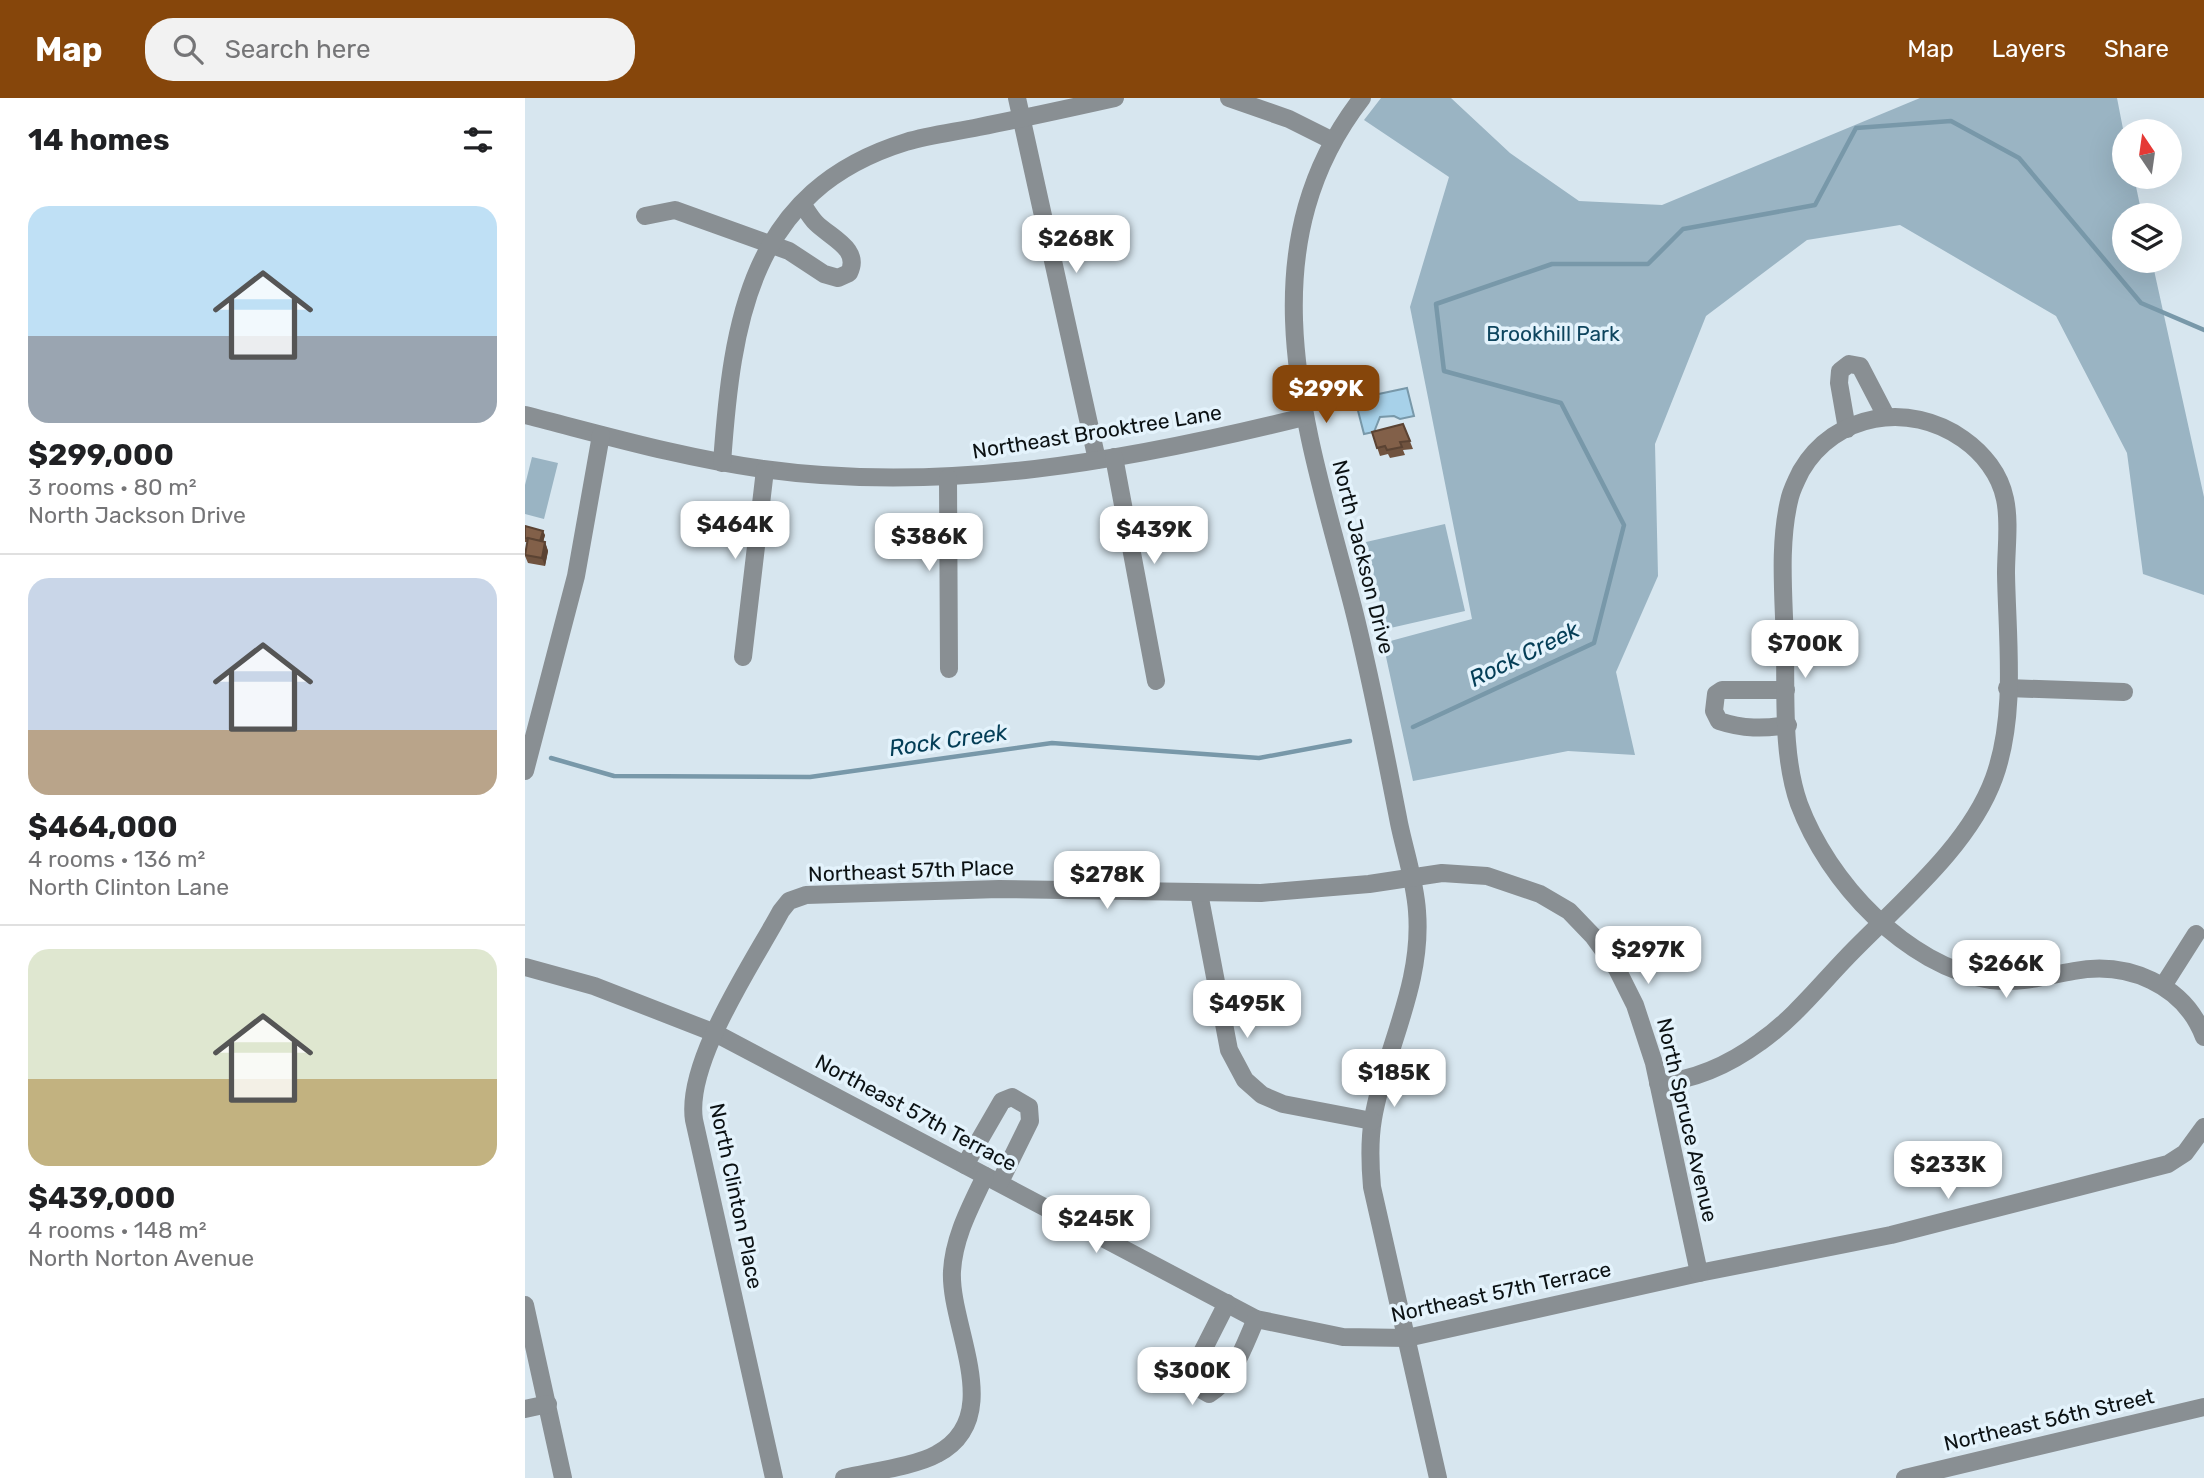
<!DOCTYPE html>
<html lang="en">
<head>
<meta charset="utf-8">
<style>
  :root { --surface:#fff; --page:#f2f2f2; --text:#202124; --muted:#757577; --line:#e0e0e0; --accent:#86460b }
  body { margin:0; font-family:Rubik,sans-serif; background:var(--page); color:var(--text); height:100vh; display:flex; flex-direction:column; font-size:26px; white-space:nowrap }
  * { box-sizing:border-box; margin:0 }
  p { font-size:23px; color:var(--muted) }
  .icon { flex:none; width:38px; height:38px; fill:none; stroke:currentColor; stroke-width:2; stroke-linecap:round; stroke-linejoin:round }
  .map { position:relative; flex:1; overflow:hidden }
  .details { display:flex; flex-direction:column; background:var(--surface); width:525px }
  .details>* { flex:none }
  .needle { width:46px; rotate:347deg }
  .buttons { position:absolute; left:1587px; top:21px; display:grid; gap:14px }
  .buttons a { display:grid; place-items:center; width:70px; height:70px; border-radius:50%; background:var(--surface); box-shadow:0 7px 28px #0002; font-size:35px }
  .price { position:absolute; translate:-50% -60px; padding:0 16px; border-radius:14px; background:#fff; color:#222; font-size:23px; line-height:46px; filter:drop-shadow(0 2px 4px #0008) }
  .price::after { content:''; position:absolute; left:50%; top:42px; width:21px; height:16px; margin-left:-10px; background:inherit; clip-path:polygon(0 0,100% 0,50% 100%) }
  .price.on { background:var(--accent); color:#fff }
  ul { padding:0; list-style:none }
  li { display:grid; align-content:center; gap:14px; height:371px; padding:0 28px }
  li+li { border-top:2px solid var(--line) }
  li span { display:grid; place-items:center; height:217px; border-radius:21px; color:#555 }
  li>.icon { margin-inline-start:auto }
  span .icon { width:126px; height:126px; fill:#fffc; stroke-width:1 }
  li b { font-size:30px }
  h2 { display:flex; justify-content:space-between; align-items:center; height:84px; padding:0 28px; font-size:30px }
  header { display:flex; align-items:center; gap:42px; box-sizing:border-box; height:98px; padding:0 35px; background:var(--accent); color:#fff }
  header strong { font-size:33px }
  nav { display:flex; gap:38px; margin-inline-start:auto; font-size:24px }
  .search { width:490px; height:63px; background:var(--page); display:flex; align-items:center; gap:18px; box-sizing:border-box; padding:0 24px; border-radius:28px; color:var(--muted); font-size:26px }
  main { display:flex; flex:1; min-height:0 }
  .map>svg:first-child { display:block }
  .green { fill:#9ab4c3 }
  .water { fill:#a7d1e9; stroke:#7898a9; stroke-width:2 }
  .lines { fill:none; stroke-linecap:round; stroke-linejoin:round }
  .stream { stroke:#7898a9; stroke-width:4.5 }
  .street { stroke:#898f93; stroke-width:18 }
  .wall { fill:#70533f }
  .shaded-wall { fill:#5b4333 }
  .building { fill:#826049; stroke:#5b4333; stroke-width:2 }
  .labels { text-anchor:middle; stroke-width:7; stroke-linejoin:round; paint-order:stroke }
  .park-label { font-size:21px; fill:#0e455e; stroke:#e4f3fc }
  .street-label { font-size:21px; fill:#0c1214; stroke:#e4f3fc }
  .water-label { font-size:23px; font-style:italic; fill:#043e57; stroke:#e4f3fc }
</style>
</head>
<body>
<header>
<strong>Map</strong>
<div class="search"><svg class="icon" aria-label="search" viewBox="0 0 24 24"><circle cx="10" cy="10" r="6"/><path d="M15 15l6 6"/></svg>Search here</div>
<nav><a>Map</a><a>Layers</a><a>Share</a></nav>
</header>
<main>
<section class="details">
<h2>14 homes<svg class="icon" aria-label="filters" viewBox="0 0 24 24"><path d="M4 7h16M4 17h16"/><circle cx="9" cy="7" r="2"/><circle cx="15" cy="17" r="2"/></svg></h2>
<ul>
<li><span style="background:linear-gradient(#bfe0f5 60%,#9aa5b1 0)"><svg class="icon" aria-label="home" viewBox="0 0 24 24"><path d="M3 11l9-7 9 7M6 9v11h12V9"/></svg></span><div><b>$299,000</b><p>3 rooms · 80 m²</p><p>North Jackson Drive</p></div></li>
<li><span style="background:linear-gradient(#c9d6e8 70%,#b9a48a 0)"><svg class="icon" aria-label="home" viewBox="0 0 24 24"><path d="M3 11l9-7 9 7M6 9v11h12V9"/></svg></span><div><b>$464,000</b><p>4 rooms · 136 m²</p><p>North Clinton Lane</p></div></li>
<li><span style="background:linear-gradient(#dfe7d0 60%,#c2b280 0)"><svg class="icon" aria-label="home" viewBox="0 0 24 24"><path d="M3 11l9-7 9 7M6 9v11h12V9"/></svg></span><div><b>$439,000</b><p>4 rooms · 148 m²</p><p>North Norton Avenue</p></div></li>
</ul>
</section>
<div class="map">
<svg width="1679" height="1380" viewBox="0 0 1679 1380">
  <rect width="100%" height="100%" fill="#d7e6ef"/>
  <g class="green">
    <polygon points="856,0 926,0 985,55 1054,103 1137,107 1395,0 1592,0 1599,36 1600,79 1609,79 1617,117 1600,117 1600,163 1627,163 1679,399 1679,497 1618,476 1602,355 1531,218 1375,127 1282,142 1181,218 1130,346 1133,478 1091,574 1110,657 1043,653 888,683 858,545 947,521 885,209 924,79 839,22"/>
    <polygon points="7,359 33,365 19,421 0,416 0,387"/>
    <polygon points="920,426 940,513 861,531 841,444"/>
  </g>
  <polygon class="water" points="882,290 889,318 875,321 869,318 855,319 849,334 839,336 830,301"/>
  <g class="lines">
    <g class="stream">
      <polyline points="888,629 1069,545 1099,427 1036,305 919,273 911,206 1027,166 1123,166 1158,131 1290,107 1331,30 1426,23 1494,60 1616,205 1679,232"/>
      <polyline points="26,660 89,678 285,679 527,645 734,660 825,643"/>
    </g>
    <g class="street">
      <polyline points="492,0 572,362"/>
      <polyline points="704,0 764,21 808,43"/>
      <path d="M837,0c-121,156 -53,339 -9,509 18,71 32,144 46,216 6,29 16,58 18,88 6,75 -32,137 -44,208 -4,23 -3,45 -1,68l66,291"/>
      <path d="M120,118l30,-6 114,41 35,23 14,4 11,-5c12,-24 -18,-35 -33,-50 -5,-5 -9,-12 -13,-18"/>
      <path d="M0,317c79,20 157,43 238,54 182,25 364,-8 541,-52"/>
      <polyline points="1322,331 1314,285 1315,273 1324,266 1335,268 1361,318"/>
      <polyline points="589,359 631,583"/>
      <path d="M197,365c10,-142 28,-273 184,-321 24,-7 49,-10 73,-15 46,-9 91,-19 136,-29"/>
      <polyline points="423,380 424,571"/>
      <polyline points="218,559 240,372"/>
      <polyline points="1482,590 1599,594"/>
      <path d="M1261,592h-64l-6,4 -2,17 5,10c24,8 45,8 69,4"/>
      <polyline points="0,673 51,478 76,337"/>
      <polyline points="674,795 704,952 720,982 737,997 758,1006 847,1023"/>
      <polyline points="0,869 69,888 190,935 731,1221 818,1239 882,1240 1174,1175 1366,1137 1643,1066 1660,1055 1679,1029"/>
      <polyline points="1638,888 1671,836"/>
      <path d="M1133,985c37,-3 72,-19 102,-41 33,-23 59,-56 87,-85 50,-52 122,-110 147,-179 23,-63 13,-139 12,-205 0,-24 4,-51 -1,-74 -5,-25 -22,-46 -42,-60 -54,-38 -128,-26 -162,32 -4,8 -9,18 -11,26 -12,47 -6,101 -5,149 1,51 -3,110 14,158 29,78 107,162 192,176 30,4 54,-4 83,-9 53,-10 110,13 130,66"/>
      <polyline points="440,1067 477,1003 487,999 504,1009 505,1023 475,1084"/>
      <path d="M702,1205l-33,65 -2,12 3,6 14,8c25,-15 36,-51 47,-75"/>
      <polyline points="0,1207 38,1380"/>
      <polyline points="0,1311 23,1306"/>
      <path d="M249,1380l-80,-358c-9,-58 59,-157 87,-209l8,-10 17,-6 193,-6 262,4 108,-9 73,-11 45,3 53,18 29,17 24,25 24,33 18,36 19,58 45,210"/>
      <path d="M319,1380c25,-6 72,-12 93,-24 70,-37 12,-127 15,-183 2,-35 19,-65 33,-95"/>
      <polyline points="1380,1380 1679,1309"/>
    </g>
  </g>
  <g class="wall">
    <polygon points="878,326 888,351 878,352 880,357 865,360 863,356 855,358 847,334"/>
    <polygon points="0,428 20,437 18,444 20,444 23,453 20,468 3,465 0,458 2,444 0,444"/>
  </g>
  <g class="shaded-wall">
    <polygon points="18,433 20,437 17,448 15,444"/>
    <polygon points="20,444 23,453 20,468 17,460"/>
  </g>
  <g class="building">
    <polygon points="878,326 885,343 875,344 877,349 862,352 860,348 852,350 847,334"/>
    <polygon points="0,428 18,433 15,443 0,440"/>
    <polygon points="3,440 20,444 17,460 0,457"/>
  </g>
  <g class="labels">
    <g class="park-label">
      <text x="1028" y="243">Brookhill Park</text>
    </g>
    <g class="street-label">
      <text transform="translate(572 334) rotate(-9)" y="7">Northeast Brooktree Lane</text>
      <text transform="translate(838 459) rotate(76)" y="7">North Jackson Drive</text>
      <text transform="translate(386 773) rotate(-2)" y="7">Northeast 57th Place</text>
      <text transform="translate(391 1015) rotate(28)" y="7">Northeast 57th Terrace</text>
      <text transform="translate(1162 1022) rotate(77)" y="7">North Spruce Avenue</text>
      <text transform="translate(211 1098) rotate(78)" y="7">North Clinton Place</text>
      <text transform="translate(976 1194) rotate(-12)" y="7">Northeast 57th Terrace</text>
      <text transform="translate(1524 1322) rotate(-13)" y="7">Northeast 56th Street</text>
    </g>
    <g class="water-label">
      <text transform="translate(999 556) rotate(-26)" y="8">Rock Creek</text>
      <text transform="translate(423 642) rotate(-8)" y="8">Rock Creek</text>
    </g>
  </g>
</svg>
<div class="buttons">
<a><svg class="needle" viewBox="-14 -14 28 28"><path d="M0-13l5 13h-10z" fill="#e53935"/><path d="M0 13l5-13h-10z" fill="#757577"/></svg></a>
<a><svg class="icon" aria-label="layers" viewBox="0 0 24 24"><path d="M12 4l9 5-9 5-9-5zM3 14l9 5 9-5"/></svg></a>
</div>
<b class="price" style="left:551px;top:177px">$268K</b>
<b class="price on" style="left:801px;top:327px">$299K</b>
<b class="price" style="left:210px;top:463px">$464K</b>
<b class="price" style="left:629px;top:468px">$439K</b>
<b class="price" style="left:404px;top:475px">$386K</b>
<b class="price" style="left:1280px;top:582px">$700K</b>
<b class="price" style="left:582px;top:813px">$278K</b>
<b class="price" style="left:1123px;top:888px">$297K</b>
<b class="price" style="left:1481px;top:902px">$266K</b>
<b class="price" style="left:722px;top:942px">$495K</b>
<b class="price" style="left:869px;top:1011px">$185K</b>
<b class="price" style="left:1423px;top:1103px">$233K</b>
<b class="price" style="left:571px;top:1157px">$245K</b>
<b class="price" style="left:667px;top:1309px">$300K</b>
</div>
</main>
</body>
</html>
